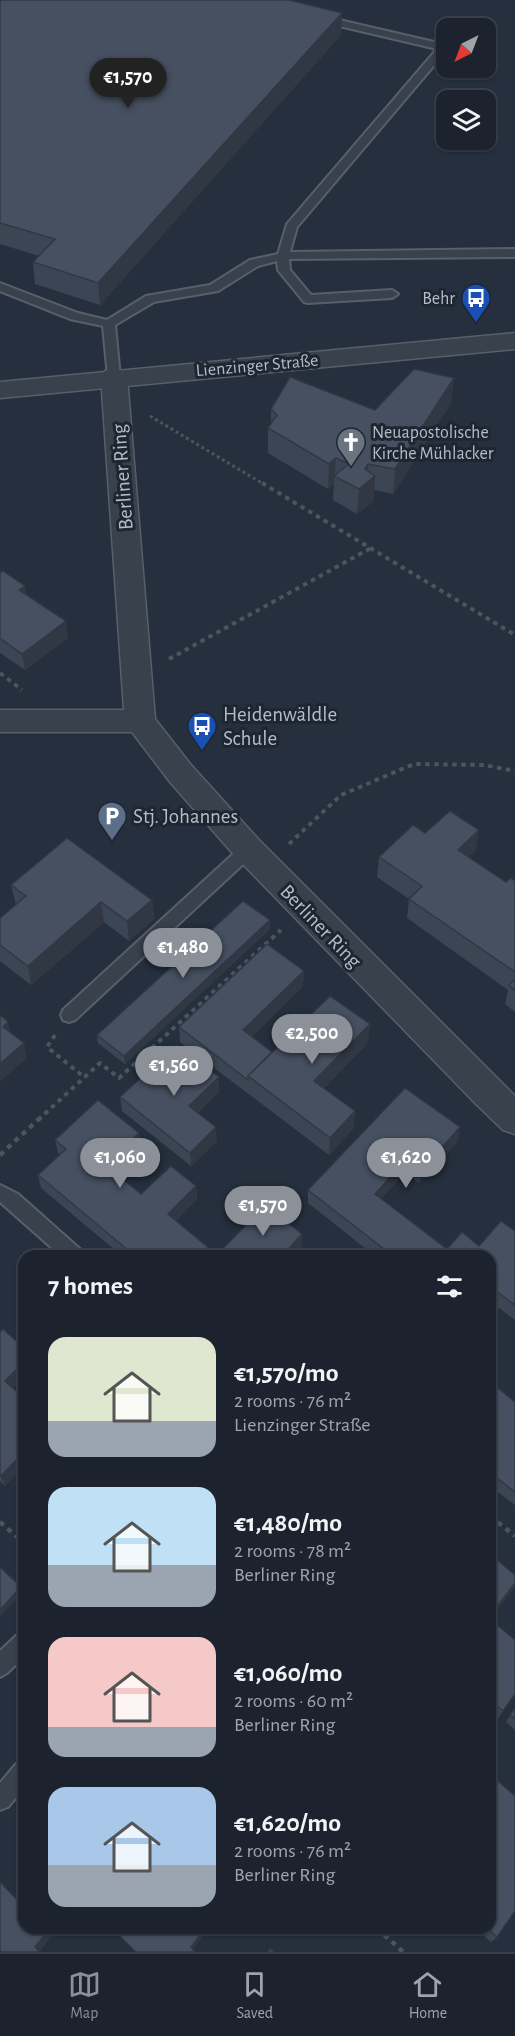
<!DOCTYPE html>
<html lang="en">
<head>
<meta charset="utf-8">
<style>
  :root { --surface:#1c232e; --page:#292f3a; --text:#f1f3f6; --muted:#a0a4aa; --line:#3a404a; --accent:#8c9099 }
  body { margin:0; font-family:"Alegreya Sans",sans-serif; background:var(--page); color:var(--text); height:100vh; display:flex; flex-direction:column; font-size:22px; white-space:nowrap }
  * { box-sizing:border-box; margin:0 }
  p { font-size:20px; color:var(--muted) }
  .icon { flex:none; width:33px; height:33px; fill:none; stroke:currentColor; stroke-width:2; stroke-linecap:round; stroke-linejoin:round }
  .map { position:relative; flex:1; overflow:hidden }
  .drawer { position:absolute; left:18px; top:1250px; width:478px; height:684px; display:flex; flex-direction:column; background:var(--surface); border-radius:18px; box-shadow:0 2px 4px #0004,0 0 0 2px var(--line) }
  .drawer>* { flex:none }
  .needle { width:39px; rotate:222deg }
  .fabs { position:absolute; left:436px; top:18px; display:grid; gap:12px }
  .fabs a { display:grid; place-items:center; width:60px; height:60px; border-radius:12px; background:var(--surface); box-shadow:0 2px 4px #0004,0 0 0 2px var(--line); font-size:30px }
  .price { position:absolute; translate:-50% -51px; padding:0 14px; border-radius:21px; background:var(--accent); color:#fff; font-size:20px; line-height:39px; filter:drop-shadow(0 2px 3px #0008) }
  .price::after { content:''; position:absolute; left:50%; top:36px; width:18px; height:14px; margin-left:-9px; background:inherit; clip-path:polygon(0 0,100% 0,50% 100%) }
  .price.current { background:#222; color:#fff }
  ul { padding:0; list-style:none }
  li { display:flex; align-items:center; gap:18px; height:150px; padding:0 30px }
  li span { display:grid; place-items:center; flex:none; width:168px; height:120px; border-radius:18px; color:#555 }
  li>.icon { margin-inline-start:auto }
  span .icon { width:72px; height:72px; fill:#fffc; stroke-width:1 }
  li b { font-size:26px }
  h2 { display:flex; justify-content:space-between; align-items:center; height:72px; padding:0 30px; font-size:26px }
  .tabs { display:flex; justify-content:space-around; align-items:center; height:84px; border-top:2px solid var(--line); background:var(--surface); font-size:16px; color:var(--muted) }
  .tabs a { display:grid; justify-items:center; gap:3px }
  .tabs .current { color:var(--accent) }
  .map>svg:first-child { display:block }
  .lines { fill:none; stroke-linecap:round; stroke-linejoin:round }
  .service-casing { stroke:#575f6b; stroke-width:4 }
  .minor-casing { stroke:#575f6b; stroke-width:3 }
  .tertiary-casing { stroke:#575f6b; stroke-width:3 }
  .path-far2 { stroke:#45585b; stroke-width:3; stroke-dasharray:3 3; stroke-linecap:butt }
  .path-far1 { stroke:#45585b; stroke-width:4; stroke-dasharray:4.5 4.5; stroke-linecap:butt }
  .path { stroke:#45585b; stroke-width:4.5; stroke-dasharray:5 5; stroke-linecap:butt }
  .service { fill:#39414d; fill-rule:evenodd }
  .minor { fill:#39414d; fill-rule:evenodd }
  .tertiary { fill:#39414d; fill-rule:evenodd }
  .wall { fill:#3c4553 }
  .shaded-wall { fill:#313844 }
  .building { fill:#465061; stroke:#313844; stroke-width:1.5 }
  .labels { text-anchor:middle; stroke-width:6; stroke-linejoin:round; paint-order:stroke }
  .far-poi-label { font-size:18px; fill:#b5bcc8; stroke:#1e2632; text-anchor:end }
  .far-street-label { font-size:18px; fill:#b5bcc8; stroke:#1e2632 }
  .street-label { font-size:21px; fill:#b5bcc8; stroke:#1e2632 }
  .poi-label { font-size:21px; fill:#b5bcc8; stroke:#1e2632; text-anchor:start }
</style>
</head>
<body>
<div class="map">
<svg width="515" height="1952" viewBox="0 0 515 1952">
  <rect width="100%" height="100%" fill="#252f3d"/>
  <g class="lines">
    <g class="service-casing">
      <g id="service">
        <polygon points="322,16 447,45 447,50 297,227 290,252 515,249 515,257 289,259 290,270 311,295 392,290 398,294 392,298 308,303 304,302 278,270 277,261 258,266 218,291 154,302 115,325 120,377 114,381 108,377 103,326 70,319 0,291 0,283 78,313 107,320 146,296 210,285 250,260 278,254 287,224 437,49 318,21 318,17"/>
        <polygon points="248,844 254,846 256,850 254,854 75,1020 69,1022 63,1020 61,1015 63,1010 242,846"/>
        <polygon points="0,1185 18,1194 81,1250 84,1256 61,1256 0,1202"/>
        <polygon points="24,1632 24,1657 7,1673 0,1677 0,1651 17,1635"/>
        <polygon points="24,1761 24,1788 8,1807 0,1810 0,1783 16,1764"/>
      </g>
    </g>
    <g class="minor-casing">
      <polygon id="minor" points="114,369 123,371 127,377 155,719 191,765 258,839 515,1096 515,1134 503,1130 477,1105 235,856 170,782 132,732 0,732 0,710 124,710 101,377 105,371"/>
    </g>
    <g class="tertiary-casing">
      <polygon id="tertiary" points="515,333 515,349 0,398 0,382"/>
    </g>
    <polyline class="path-far2" points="150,416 265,485"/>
    <g class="path-far1">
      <polyline points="262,483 515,635"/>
      <polyline points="169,659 371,548"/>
      <polyline points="0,673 22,690"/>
      <polyline points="289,844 341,795 414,764 484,765 515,771"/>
      <polyline points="55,1035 47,1047 84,1077"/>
      <polyline points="38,1120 100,1063 119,1078 281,930"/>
    </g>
    <g class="path">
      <polyline points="0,1155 40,1118"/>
      <polyline points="490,1516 515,1536"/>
      <polyline points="0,1522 24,1543"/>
      <polyline points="377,1928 403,1952"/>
    </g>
    <use href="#service" class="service"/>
    <use href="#minor" class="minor"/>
    <use href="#tertiary" class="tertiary"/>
  </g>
  <g class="wall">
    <polygon points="0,0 342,13 341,35 100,305 35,284 33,262 39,256 0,244"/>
    <polygon points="454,378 451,403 393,494 374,490 374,501 357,514 333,500 334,483 328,489 268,453 268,428 271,424 271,409 375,410"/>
    <polygon points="0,573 25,586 26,595 68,638 25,670 0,653"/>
    <polygon points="425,833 476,850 469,857 506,882 515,881 515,1012 505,1004 508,990 407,918 409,899 377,877 379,857"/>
    <polygon points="11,885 152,900 154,919 129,941 104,922 31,985 0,961 0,918 16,905"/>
    <polygon points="270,929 125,1064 98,1043 97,1035"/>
    <polygon points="304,971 303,986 252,1036 272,1052 368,1043 324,1088 355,1111 353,1129 329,1155 180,1042 179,1027"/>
    <polygon points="219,1091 198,1113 217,1141 191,1166 122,1111 120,1097"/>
    <polygon points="139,1133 141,1147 114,1172 141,1194 196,1186 197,1199 176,1221 217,1255 302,1234 301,1250 296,1256 122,1256 41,1188 38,1175 60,1154 58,1153 55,1140"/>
    <polygon points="458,1141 419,1183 405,1172 381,1199 447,1249 479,1246 515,1231 515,1320 492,1303 490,1256 375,1256 308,1203 308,1190"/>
    <polygon points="0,1332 13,1388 24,1398 24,1466 5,1486 0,1481"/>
    <polygon points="490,1398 515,1402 515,1505 490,1486"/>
    <polygon points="490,1619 515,1695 498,1718 490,1711"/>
    <polygon points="515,1708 515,1730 506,1722"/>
    <polygon points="476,1928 490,1928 497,1937 491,1942"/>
  </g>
  <g class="shaded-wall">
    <polygon points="342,13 341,35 100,305 98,283"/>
    <polygon points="454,378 451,403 393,494 395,469"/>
    <polygon points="336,458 334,483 328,489 329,464"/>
    <polygon points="368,464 366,483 375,476 374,501 357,514 359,489 365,469"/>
    <polygon points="25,586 27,603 19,590"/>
    <polygon points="66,621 68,638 25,670 22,654"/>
    <polygon points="479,830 476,850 455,870 458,850"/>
    <polygon points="152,900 154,919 129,941 127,921"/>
    <polygon points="101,902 104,922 31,985 28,966"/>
    <polygon points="270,920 270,929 125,1064 124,1056"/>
    <polygon points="304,971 303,986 243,1044 243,1030"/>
    <polygon points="8,1022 12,1037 3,1027"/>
    <polygon points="370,1024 368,1043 313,1099 314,1081"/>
    <polygon points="24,1043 27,1058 0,1082 0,1064"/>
    <polygon points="219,1077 219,1091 190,1120 189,1106"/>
    <polygon points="355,1111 353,1129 329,1155 330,1138"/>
    <polygon points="216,1127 217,1141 191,1166 190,1153"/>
    <polygon points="460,1127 458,1141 419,1183 422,1170"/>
    <polygon points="139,1133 141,1147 108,1179 106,1165"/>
    <polygon points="407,1159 405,1172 373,1207 375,1194"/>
    <polygon points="196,1186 197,1199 170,1227 168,1214"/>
    <polygon points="302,1234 301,1250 296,1256 282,1256"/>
    <polygon points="496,1291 492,1303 490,1305 490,1297"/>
    <polygon points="24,1362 24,1377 9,1392 5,1381"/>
    <polygon points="24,1452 24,1466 5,1486 1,1476"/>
    <polygon points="515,1583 515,1587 490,1619 490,1616"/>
    <polygon points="21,1587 23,1592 0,1617 0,1610"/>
    <polygon points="44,1928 52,1936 40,1951 41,1952 40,1952 35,1947"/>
    <polygon points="206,1928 209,1928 192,1950 191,1947"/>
  </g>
  <g class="building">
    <polygon points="0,0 289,0 342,13 98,283 33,262 55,239 0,223"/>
    <polygon points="414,369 454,378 395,469 368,464 365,469 375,476 359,489 334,476 349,464 336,458 329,464 268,428 277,415 271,409 290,377 375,410"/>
    <polygon points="3,571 25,586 19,590 66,621 22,654 0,638 0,573"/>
    <polygon points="450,811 479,830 458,850 506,882 511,878 515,881 515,972 409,899 422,886 379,857 413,825 425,833"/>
    <polygon points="67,838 152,900 127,921 101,902 28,966 0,945 0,918 26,896 11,885"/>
    <polygon points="243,901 270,920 124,1056 97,1035"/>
    <polygon points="267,944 304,971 243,1030 272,1052 248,1076 248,1080 179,1027"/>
    <polygon points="515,979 515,990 509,985"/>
    <polygon points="330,996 370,1024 314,1081 355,1111 330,1138 248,1076"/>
    <polygon points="0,1015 8,1022 3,1027 24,1043 0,1064"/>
    <polygon points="176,1045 219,1077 189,1106 216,1127 190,1153 120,1097"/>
    <polygon points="405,1088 460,1127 422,1170 407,1159 375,1194 447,1249 462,1232 479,1246 501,1221 515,1231 515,1305 496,1291 490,1297 490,1256 393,1256 308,1190"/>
    <polygon points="98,1100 139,1133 106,1165 141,1194 171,1166 196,1186 168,1214 217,1255 216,1256 135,1256 38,1175 66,1149 55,1140"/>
    <polygon points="265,1205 302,1234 282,1256 216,1256"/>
    <polygon points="3,1329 24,1348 24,1362 5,1381 24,1398 24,1452 1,1476 0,1475 0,1332"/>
    <polygon points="498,1388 515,1402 515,1492 490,1473 490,1398"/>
    <polygon points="490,1554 515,1575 515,1583 490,1616"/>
    <polygon points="0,1567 21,1587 0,1610"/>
    <polygon points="490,1619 515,1640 515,1694 503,1711 490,1700"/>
    <polygon points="515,1708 515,1719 510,1715"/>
    <polygon points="490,1774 515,1796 515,1911 497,1937 486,1928 490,1928"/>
    <polygon points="0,1882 24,1907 24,1928 43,1928 47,1932 35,1947 40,1952 0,1952"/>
    <polygon points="112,1928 206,1928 191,1947 195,1952 136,1952"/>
    <polygon points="270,1948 274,1952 268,1952"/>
  </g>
  <defs>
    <g id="bus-pin" transform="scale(1.5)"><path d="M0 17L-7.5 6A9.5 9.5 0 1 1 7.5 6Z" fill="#1a4fb4" stroke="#1e2632"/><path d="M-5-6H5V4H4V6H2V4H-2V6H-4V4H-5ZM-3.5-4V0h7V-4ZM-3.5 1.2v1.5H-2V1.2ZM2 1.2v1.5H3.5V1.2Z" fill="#fff"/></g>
    <g id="church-pin" transform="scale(1.5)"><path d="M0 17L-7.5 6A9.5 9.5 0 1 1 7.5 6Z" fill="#6b7280" stroke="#1e2632"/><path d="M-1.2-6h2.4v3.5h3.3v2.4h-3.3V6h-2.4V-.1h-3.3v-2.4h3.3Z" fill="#fff"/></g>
    <g id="parking-pin" transform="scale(1.5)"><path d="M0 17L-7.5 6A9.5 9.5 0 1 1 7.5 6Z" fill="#5c6f8a" stroke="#1e2632"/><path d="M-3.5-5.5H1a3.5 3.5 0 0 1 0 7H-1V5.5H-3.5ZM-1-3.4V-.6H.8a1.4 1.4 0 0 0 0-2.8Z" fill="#fff"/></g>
  </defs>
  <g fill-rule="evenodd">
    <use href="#bus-pin" x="476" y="298"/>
    <use href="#church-pin" x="351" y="442"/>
    <use href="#bus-pin" x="202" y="726"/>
    <use href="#parking-pin" x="112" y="816"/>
  </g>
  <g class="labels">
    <g class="far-poi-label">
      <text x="455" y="304">Behr</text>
      <text x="372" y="438" text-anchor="start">Neuapostolische<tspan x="372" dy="21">Kirche Mühlacker</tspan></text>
    </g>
    <g class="far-street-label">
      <text transform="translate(257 365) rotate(-5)" y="6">Lienzinger Straße</text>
    </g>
    <g class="street-label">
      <text transform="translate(122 477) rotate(-94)" y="7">Berliner Ring</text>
      <text transform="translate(321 926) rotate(46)" y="7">Berliner Ring</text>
    </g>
    <g class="poi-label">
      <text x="223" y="721">Heidenwäldle<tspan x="223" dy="24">Schule</tspan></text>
      <text x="133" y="823">Stj. Johannes</text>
    </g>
  </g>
</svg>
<div class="fabs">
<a><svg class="needle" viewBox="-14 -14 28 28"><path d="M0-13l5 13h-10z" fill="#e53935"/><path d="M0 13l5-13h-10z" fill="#a0a4aa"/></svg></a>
<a><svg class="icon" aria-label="layers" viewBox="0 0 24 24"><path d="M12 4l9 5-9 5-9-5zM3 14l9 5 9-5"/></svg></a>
</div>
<b class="price current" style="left:128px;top:109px">€1,570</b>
<b class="price" style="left:183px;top:979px">€1,480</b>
<b class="price" style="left:312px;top:1065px">€2,500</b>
<b class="price" style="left:174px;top:1097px">€1,560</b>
<b class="price" style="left:120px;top:1189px">€1,060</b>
<b class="price" style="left:406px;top:1189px">€1,620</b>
<b class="price" style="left:263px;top:1237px">€1,570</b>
<section class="drawer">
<h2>7 homes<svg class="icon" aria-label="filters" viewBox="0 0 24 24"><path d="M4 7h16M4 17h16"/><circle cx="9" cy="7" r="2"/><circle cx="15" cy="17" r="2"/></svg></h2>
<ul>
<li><span style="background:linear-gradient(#dfe7d0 70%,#9aa5b1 0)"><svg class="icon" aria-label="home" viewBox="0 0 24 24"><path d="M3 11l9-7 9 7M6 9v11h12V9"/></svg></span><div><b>€1,570/mo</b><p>2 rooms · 76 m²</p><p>Lienzinger Straße</p></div></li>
<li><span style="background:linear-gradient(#bfe0f5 65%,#9aa5b1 0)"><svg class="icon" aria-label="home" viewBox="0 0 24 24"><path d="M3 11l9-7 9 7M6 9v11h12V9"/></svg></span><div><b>€1,480/mo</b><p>2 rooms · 78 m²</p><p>Berliner Ring</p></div></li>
<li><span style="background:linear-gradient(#f6c9c9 75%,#9aa5b1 0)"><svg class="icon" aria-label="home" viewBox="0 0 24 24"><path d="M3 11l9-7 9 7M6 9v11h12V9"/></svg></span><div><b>€1,060/mo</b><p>2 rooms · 60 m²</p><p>Berliner Ring</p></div></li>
<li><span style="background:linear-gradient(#a9c7e8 65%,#9aa5b1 0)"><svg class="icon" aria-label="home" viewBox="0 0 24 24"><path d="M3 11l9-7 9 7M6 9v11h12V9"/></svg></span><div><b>€1,620/mo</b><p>2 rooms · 76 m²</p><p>Berliner Ring</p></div></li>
</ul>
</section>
</div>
<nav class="tabs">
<a class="current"><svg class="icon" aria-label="map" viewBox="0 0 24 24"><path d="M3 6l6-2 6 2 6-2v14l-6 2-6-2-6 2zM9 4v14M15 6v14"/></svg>Map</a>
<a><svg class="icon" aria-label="saved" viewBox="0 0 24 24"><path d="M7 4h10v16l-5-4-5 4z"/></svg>Saved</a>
<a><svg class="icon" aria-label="home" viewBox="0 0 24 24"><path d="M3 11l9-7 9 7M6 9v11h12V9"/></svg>Home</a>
</nav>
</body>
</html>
